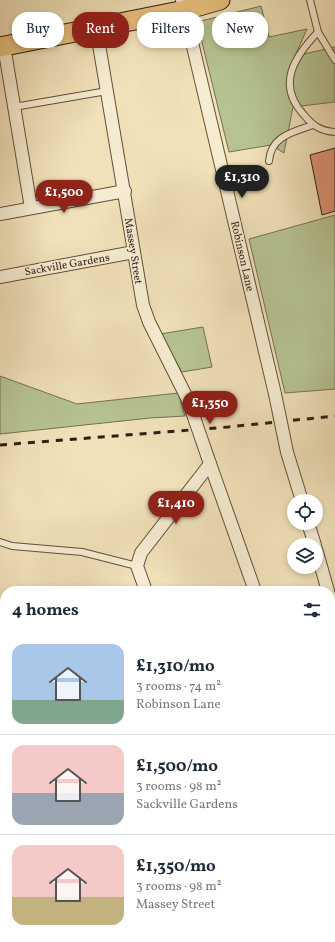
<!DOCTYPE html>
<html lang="en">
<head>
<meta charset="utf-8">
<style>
  :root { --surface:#fff; --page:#f2f2f3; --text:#1f2937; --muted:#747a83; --line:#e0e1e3; --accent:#8f2418 }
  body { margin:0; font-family:Vollkorn,serif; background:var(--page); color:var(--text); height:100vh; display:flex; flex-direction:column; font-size:15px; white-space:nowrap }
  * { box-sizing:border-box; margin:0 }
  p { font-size:13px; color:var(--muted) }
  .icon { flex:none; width:22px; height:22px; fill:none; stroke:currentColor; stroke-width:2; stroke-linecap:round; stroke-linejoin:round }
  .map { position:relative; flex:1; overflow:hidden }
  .details { position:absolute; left:0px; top:586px; width:335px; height:356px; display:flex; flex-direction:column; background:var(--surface); border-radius:16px 16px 0 0; box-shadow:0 2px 6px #0003 }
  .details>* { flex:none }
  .guide { position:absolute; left:12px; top:12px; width:311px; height:36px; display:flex; gap:8px }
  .buttons { position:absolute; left:287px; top:494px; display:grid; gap:8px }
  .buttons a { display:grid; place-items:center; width:36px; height:36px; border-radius:50%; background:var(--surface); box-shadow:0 2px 6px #0003; font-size:20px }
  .price { position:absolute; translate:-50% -34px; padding:0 9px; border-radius:14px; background:var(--accent); color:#fff; font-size:13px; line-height:26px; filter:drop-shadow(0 1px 2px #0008) }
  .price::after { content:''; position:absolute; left:50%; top:24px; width:12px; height:9px; margin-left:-6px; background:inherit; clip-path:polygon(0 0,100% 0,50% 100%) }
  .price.on { background:#222; color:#fff }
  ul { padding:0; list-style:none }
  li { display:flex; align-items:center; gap:12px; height:100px; padding:0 12px }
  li+li { border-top:1px solid var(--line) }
  li span { display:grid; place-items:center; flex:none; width:112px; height:80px; border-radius:12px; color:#555 }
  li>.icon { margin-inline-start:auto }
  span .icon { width:48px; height:48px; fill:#fffc; stroke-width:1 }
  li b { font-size:17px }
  h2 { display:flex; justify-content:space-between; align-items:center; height:48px; padding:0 12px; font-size:17px }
  .tag { padding:0 14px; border-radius:16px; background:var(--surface); box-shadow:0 2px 6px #0003; font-size:14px; line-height:36px }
  .tag.on { background:var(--accent); color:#fff }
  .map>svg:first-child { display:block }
  .green { fill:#b6c391; stroke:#757052 }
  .building { fill:#db9374; stroke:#341d14 }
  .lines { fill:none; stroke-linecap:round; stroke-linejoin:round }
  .service-casing { stroke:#634e3d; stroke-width:8 }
  .minor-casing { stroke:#634e3d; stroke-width:14 }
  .trunk-casing { stroke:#341d14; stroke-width:21 }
  .service { stroke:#f5ecd1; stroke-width:6 }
  .minor { stroke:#f5ecd1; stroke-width:12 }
  .trunk { stroke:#e8c07c; stroke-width:19 }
  .rail { stroke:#341d14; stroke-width:3; stroke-dasharray:7 7; stroke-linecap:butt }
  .minor-bridge-casing { stroke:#634e3d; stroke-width:14; stroke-linecap:butt }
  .minor-bridge { stroke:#f5ecd1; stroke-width:12 }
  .labels { text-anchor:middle; stroke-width:3.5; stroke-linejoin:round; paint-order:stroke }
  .street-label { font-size:11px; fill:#341d14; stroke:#f5ecd1 }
</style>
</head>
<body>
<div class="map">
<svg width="335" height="942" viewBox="0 0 335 942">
  <rect width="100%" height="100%" fill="#f0e1b8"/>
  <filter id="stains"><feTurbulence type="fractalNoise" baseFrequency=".005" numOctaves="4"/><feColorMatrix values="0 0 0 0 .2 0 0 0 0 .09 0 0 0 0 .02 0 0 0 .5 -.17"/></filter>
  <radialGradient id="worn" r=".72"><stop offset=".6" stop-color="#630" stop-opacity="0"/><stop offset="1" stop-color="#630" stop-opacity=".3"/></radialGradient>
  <g class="green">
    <polygon points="261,6 269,37 307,29 295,56 335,47 335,102 293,107 284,153 271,145 229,152 197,22"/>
    <polygon points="335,215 335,389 285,393 249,239"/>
    <polygon points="203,327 212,367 182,372 160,334"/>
    <polygon points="0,376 77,404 178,393 185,416 150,418 0,434"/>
    <polygon points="330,610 335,623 335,737 330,721"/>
  </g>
  <polygon class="building" points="335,148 335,211 322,215 310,155"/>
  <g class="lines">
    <g class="service-casing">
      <g id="service">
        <polyline points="310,0 318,32 335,60"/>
        <path d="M318,32c-24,25 -42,53 -14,83 9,11 17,16 31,17"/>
        <polyline points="14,107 107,91"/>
        <path d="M269,161c2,-25 24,-29 44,-36"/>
        <polyline points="0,542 12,546 82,552 137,566"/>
        <polyline points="330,854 331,854"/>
      </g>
    </g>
    <g class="minor-casing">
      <g id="minor">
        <polyline points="182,0 275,394"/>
        <polyline points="96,27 143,305 149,322 188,400"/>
        <polyline points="4,46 31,208"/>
        <polyline points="0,214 125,191"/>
        <polyline points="0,277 134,252"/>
        <polyline points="287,452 302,501"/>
        <polyline points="208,458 255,591"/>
        <polyline points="308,523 315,545"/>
        <polyline points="316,549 328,591"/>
        <polyline points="146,591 137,566 141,553 210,464"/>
        <polyline points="330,596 335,613"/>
      </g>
    </g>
    <g class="trunk-casing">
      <polyline id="trunk" points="0,47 185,10 220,0"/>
    </g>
    <use href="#service" class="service"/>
    <use href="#minor" class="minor"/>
    <use href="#trunk" class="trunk"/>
    <polyline class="rail" points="0,445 228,427 335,416"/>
    <g class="minor-bridge-casing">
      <g id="minor-bridge">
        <polyline points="275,394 287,452"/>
        <polyline points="188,400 208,458"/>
      </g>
    </g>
    <use href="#minor-bridge" class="minor-bridge"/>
  </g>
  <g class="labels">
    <g class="street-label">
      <text transform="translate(134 251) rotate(81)" y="4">Massey Street</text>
      <text transform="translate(243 256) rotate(77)" y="4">Robinson Lane</text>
      <text transform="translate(67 264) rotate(-10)" y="4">Sackville Gardens</text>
    </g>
  </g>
  <rect width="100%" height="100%" filter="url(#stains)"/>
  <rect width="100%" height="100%" fill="url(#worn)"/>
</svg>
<div class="buttons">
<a><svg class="icon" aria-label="locate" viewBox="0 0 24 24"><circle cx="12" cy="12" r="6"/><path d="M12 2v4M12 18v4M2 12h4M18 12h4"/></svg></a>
<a><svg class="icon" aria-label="layers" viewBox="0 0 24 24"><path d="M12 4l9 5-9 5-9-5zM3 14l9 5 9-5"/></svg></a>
</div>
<b class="price on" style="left:242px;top:199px">£1,310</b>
<b class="price" style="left:64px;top:214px">£1,500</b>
<b class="price" style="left:210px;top:425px">£1,350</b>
<b class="price" style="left:176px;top:525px">£1,410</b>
<div class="guide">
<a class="tag">Buy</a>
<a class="tag on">Rent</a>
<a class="tag">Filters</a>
<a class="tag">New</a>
</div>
<section class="details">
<h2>4 homes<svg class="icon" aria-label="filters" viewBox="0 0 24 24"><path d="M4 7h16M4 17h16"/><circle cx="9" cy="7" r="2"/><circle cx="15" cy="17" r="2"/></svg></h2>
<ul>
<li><span style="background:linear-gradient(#a9c7e8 70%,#7fa58c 0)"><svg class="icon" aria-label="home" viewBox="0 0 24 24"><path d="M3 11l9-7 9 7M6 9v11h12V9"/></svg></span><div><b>£1,310/mo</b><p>3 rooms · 74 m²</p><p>Robinson Lane</p></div></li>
<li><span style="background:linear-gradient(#f6c9c9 60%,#9aa5b1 0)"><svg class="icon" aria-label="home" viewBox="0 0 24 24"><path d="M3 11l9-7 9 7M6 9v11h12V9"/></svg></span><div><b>£1,500/mo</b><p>3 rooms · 98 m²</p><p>Sackville Gardens</p></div></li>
<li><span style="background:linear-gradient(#f6c9c9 65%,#c2b280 0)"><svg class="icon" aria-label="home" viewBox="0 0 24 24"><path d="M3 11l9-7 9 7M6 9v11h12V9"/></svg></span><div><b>£1,350/mo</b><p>3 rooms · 98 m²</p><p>Massey Street</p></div></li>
</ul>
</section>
</div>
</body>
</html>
